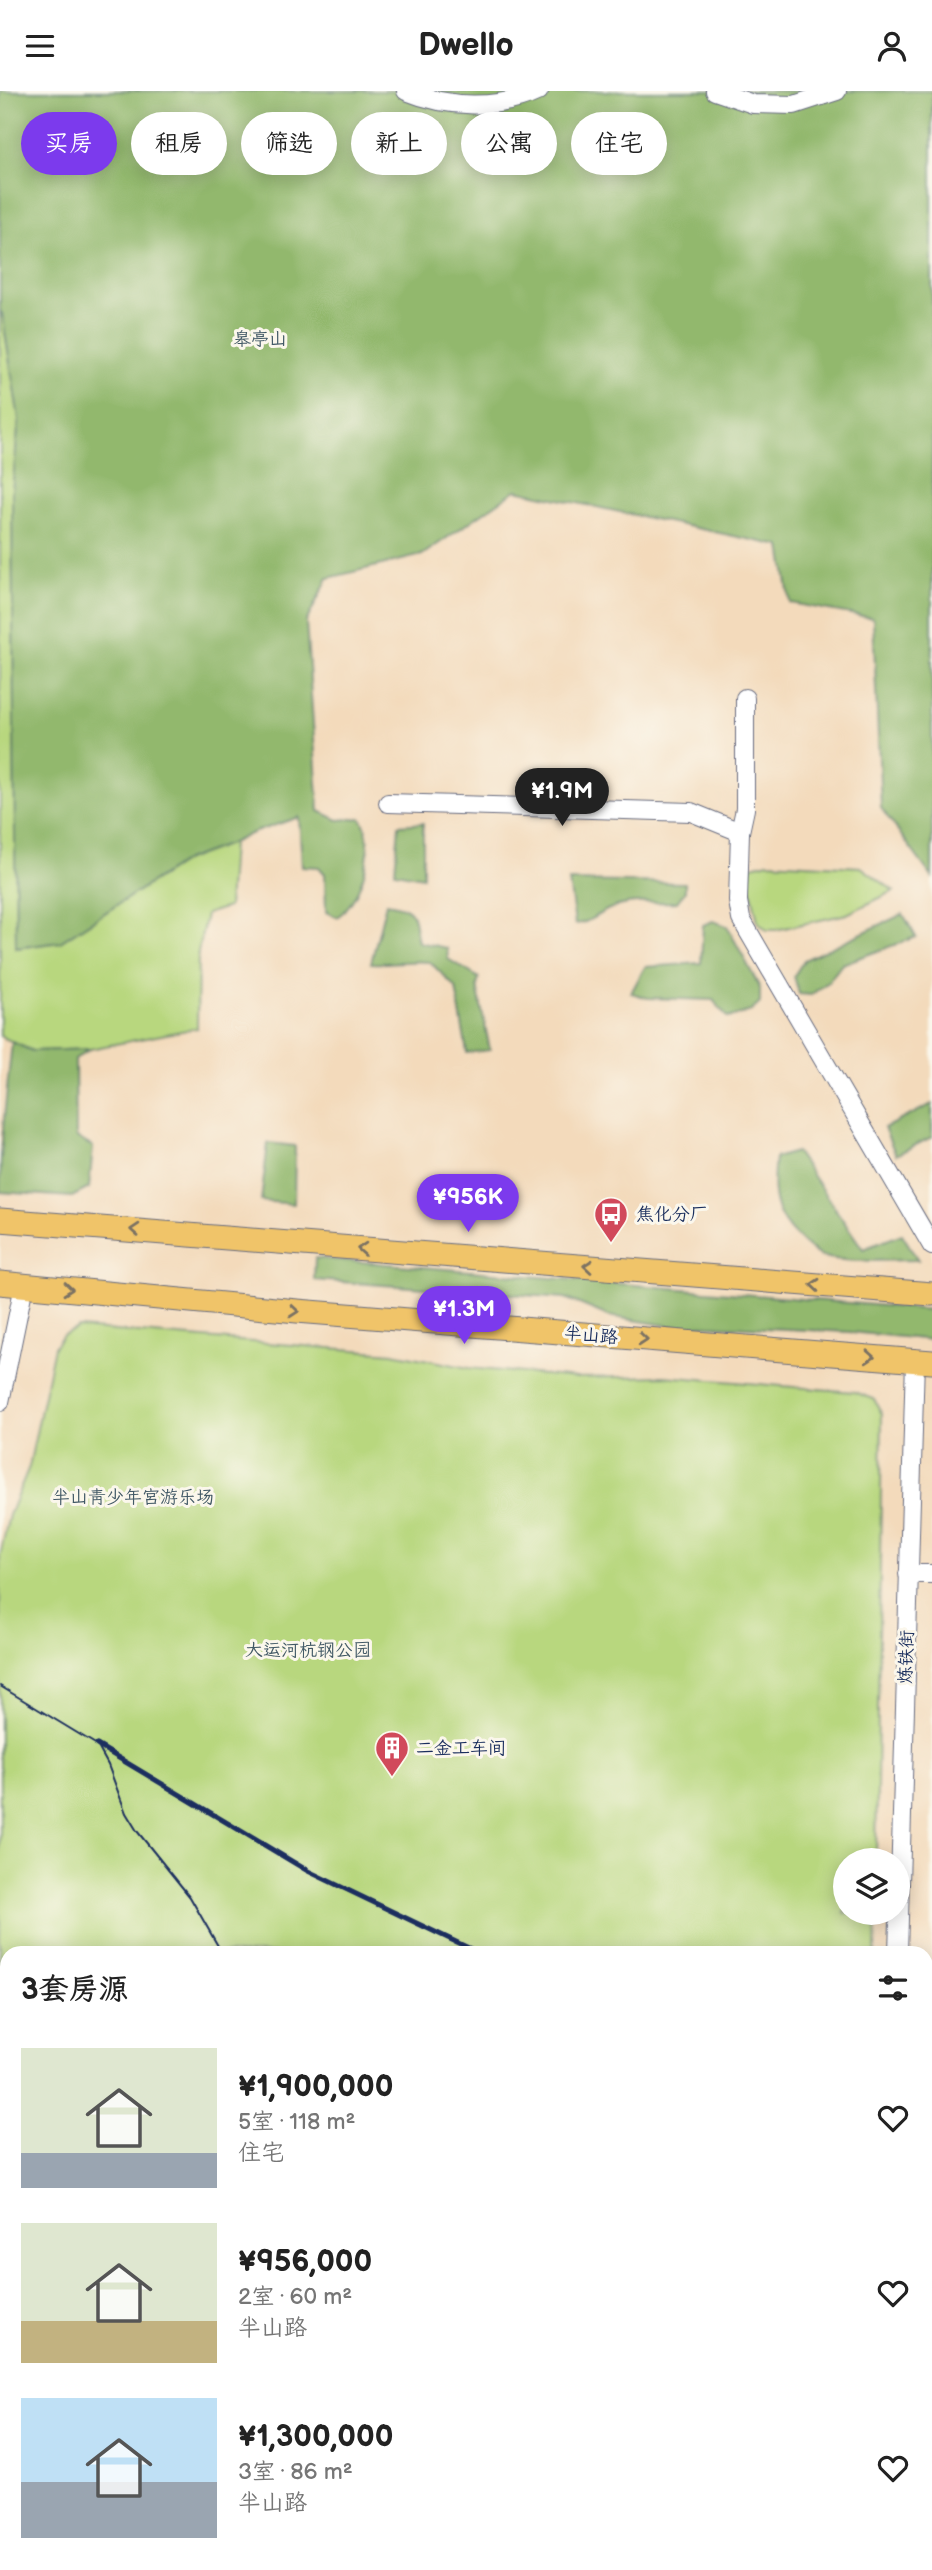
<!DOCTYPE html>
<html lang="zh">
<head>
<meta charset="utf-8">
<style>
  :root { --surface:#fff; --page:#f6f6f6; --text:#222; --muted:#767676; --accent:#7c3aed }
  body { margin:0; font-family:"Balsamiq Sans","LXGW WenKai TC",sans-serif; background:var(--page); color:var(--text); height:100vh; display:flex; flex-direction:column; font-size:26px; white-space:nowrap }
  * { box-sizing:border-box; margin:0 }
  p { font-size:23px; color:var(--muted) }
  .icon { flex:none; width:38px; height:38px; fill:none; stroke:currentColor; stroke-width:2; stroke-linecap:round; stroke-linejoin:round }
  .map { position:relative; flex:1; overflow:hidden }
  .drawer { position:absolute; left:0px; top:1855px; width:933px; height:625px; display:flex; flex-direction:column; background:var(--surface); border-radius:21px 21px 0 0; box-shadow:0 4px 18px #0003 }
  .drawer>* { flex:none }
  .banner { position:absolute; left:21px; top:21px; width:891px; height:63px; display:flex; gap:14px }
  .buttons { position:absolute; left:833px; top:1757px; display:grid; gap:14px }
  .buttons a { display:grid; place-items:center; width:77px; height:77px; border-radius:50%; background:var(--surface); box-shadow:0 4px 18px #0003; font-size:35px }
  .price { position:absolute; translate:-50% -60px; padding:0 16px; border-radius:24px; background:var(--accent); color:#fff; font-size:23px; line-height:46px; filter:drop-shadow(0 2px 4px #0008) }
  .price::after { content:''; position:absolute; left:50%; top:42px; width:21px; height:16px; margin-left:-10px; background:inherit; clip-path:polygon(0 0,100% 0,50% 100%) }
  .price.selected { background:#222; color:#fff }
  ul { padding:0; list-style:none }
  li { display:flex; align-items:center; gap:21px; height:175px; padding:0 21px }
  li span { display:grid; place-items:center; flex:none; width:196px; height:140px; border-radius:0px; color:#555 }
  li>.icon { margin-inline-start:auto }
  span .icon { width:84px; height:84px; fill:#fffc; stroke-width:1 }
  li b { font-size:30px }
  h2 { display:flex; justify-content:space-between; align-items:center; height:84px; padding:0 21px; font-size:30px }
  .chip { padding:0 24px; border-radius:32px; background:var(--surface); box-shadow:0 4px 18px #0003; font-size:24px; line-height:63px }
  .chip.selected { background:var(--accent); color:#fff }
  header { display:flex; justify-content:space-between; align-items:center; height:91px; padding:0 21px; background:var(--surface); font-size:32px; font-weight:600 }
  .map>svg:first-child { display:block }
  .green { fill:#b8d77e; stroke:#6a836e; stroke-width:2 }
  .forest { fill:#92b86d; stroke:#567466; stroke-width:2 }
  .water { fill:#58c1d5; stroke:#3a789a; stroke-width:2 }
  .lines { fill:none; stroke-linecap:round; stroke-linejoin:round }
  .minor-casing { stroke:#676b7f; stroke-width:20 }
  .major-casing { stroke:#676b7f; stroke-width:25 }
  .minor { stroke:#fff; stroke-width:18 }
  .major { stroke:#f0c469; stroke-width:23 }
  .tram { stroke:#1b2f5e; stroke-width:2 }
  .rail { stroke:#1b2f5e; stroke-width:5 }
  .oneway { stroke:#7b7263 }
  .labels { text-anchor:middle; stroke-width:6; stroke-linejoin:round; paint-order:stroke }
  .park-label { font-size:18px; fill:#425966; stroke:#fbf7ec }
  .poi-label { font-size:18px; fill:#1b2f5e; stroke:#fbf7ec; text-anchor:start }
  .street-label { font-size:18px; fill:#1b2f5e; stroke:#fbf7ec }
</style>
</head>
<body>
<header><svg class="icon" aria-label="menu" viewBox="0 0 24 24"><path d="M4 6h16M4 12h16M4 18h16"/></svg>Dwello<svg class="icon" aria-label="person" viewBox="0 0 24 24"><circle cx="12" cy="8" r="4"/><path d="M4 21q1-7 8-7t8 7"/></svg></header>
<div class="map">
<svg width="932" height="2479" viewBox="0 0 932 2479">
  <rect width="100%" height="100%" fill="#fbf7ec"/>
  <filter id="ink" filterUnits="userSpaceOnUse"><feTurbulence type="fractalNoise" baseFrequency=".0143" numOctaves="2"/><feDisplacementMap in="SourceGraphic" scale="14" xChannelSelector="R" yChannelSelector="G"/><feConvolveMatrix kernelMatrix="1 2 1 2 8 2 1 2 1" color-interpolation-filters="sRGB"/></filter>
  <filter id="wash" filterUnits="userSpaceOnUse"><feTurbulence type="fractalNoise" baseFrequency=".00686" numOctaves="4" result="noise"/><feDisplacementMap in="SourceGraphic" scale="28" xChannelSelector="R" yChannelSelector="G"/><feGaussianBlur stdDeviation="1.57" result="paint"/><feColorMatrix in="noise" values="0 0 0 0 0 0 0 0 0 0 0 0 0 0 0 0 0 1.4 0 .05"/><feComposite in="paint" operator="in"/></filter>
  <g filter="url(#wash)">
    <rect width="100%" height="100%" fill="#f3dabb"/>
    <g class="green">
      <polygon points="0,221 2,222 19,328 12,401 16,857 60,851 186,769 232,752 228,816 206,823 198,861 197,937 90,958 32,960 0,945"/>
      <polygon points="768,771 861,776 894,800 847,823 776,839 767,839 758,831 749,788 752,775"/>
      <polygon points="78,1237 393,1262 469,1277 577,1287 664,1285 854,1301 874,1308 882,1323 876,1769 845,1769 845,1822 876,1822 875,1862 7,1862 7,2473 865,2473 865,2479 0,2479 0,1464 9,1424 29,1376 54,1256 63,1244"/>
    </g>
    <g class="forest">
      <path d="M0,0h932v786l-51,-69 -8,-190 -83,-15 -9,-57 -265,-56 -94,65 -94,23 -22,44 13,189 19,9 23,-2c17,27 1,82 -24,99l-11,-5 -1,-38 -6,-7 -17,-1 -3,-49 -47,16 -20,10 -46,17 -126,82 -44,6 -4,-456 7,-73 -17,-106 -2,-1z"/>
      <polygon points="423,732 423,786 395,781 399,734"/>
      <path d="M569,790l116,2v8l-8,11c-20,1 -43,-1 -62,5 -14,3 -25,17 -40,17z"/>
      <path d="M386,812c32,5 26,11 32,39l29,6 1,11 31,19 -2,8 13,64 -23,3 -11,-65 -26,-26c-19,-2 -39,2 -59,1z"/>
      <polygon points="903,823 916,846 842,873 829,890 811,904 799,903 794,885 804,869"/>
      <polygon points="713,830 727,835 760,897 760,912 751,920 728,927 713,909 648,907 631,902 645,876 701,872 703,834"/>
      <path d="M12,951l20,9 58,-2 -15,10 1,78 17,10 -4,41 -17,9 -72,-5c0,-51 7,-100 12,-150z"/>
      <polygon points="932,1013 932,1046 896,1064 884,1037"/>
      <polygon points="268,1052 295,1055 294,1113 261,1110"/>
      <path d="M796,1061l67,97 39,-15 16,26c-23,0 -80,4 -99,-5 -7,-3 -15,-11 -21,-17 -26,-24 -27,-46 -23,-80z"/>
      <polygon points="315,1167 932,1219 932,1249 849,1241 704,1234 677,1236 608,1225 565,1207 314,1189"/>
    </g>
    <rect class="water" x="512" y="2473" width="56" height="6"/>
  </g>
  <g filter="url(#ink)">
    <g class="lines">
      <g class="minor-casing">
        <g id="minor">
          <path d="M406,0c41,17 93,19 133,0"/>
          <polyline points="715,0 753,13 794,14 837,0"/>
          <polyline points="745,607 745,718 740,741 738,810 741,828 932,1155"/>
          <polyline points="388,712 691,721 740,741"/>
          <polyline points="0,1311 24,1194"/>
          <polyline points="908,1483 932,1483"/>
          <polyline points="898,1862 915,1269"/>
          <polyline points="886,2479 886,2473"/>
        </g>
      </g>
      <g class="major-casing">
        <g id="major">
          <polyline points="0,1129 932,1203"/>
          <polyline points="0,1192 297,1220 932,1271"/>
        </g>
      </g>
      <use href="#minor" class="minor"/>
      <use href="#major" class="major"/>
      <g class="tram">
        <polyline points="0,1595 97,1654 108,1674 126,1722 137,1740 190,1806 222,1862"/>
        <polyline points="245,2479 245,2473"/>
      </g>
      <g class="rail">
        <polyline points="97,1654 308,1780 479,1862"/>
        <polyline points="744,2473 745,2479"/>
        <polyline points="531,2479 531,2473"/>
      </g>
    </g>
    <defs><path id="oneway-chevron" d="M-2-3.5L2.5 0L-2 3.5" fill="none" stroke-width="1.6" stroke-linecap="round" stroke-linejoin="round" transform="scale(1.75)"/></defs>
    <g class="oneway">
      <use href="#oneway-chevron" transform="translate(135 1139) rotate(-176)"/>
      <use href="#oneway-chevron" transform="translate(362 1158) rotate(-176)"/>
      <use href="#oneway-chevron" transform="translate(588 1175) rotate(-175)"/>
      <use href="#oneway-chevron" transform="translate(815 1194) rotate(-175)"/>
      <use href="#oneway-chevron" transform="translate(68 1198) rotate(5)"/>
      <use href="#oneway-chevron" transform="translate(294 1220) rotate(5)"/>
      <use href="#oneway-chevron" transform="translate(643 1248) rotate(5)"/>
      <use href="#oneway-chevron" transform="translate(870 1266) rotate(4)"/>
    </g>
  </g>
  <defs>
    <g id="bus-pin" transform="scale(1.75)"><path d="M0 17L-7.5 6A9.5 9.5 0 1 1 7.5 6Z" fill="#d1495b" stroke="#fbf7ec"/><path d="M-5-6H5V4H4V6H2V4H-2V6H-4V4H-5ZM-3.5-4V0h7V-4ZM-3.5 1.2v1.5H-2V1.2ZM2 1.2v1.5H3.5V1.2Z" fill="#fff"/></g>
    <g id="building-pin" transform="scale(1.75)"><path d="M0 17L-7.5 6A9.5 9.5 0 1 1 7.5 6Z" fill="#d1495b" stroke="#fbf7ec"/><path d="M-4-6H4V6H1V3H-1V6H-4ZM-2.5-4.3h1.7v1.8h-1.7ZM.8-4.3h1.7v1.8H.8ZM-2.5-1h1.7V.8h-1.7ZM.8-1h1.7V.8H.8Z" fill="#fff"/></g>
  </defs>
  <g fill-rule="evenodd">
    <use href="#bus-pin" x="611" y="1123"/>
    <use href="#building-pin" x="392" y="1657"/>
  </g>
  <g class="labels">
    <g class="park-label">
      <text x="260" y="254">皋亭山</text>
      <text x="133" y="1412">半山青少年宫游乐场</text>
      <text x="308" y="1565">大运河杭钢公园</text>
    </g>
    <g class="poi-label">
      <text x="636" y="1129">焦化分厂</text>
      <text x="416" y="1663">二金工车间</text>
    </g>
    <g class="street-label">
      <text transform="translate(591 1244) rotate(5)" y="6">半山路</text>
      <text transform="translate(906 1566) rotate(-88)" y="6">炼铁街</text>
    </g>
  </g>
</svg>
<div class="buttons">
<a><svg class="icon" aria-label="layers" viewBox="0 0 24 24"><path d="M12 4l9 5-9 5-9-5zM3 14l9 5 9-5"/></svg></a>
</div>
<b class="price selected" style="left:562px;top:737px">¥1.9M</b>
<b class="price" style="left:468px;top:1143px">¥956K</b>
<b class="price" style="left:464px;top:1255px">¥1.3M</b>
<div class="banner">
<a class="chip selected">买房</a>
<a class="chip">租房</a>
<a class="chip">筛选</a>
<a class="chip">新上</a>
<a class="chip">公寓</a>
<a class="chip">住宅</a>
</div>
<section class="drawer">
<h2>3套房源<svg class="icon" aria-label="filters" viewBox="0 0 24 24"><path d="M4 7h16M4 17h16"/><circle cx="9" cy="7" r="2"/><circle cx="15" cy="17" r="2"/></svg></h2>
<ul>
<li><span style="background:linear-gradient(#dfe7d0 75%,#9aa5b1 0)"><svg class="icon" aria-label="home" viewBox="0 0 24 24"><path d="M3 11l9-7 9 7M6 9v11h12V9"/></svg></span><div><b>¥1,900,000</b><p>5室 · 118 m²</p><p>住宅</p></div><svg class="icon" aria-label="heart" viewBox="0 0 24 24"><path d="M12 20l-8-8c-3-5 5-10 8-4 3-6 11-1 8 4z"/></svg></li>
<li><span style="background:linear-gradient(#dfe7d0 70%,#c2b280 0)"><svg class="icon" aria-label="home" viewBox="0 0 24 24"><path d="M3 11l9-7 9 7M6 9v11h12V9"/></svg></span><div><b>¥956,000</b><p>2室 · 60 m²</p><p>半山路</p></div><svg class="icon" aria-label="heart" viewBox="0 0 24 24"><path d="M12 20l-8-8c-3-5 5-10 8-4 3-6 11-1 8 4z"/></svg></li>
<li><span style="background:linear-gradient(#bfe0f5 60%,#9aa5b1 0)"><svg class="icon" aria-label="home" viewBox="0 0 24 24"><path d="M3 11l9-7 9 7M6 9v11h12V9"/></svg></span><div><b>¥1,300,000</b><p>3室 · 86 m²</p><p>半山路</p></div><svg class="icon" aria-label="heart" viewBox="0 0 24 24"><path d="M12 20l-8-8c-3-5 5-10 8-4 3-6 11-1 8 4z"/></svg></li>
</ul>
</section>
</div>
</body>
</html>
